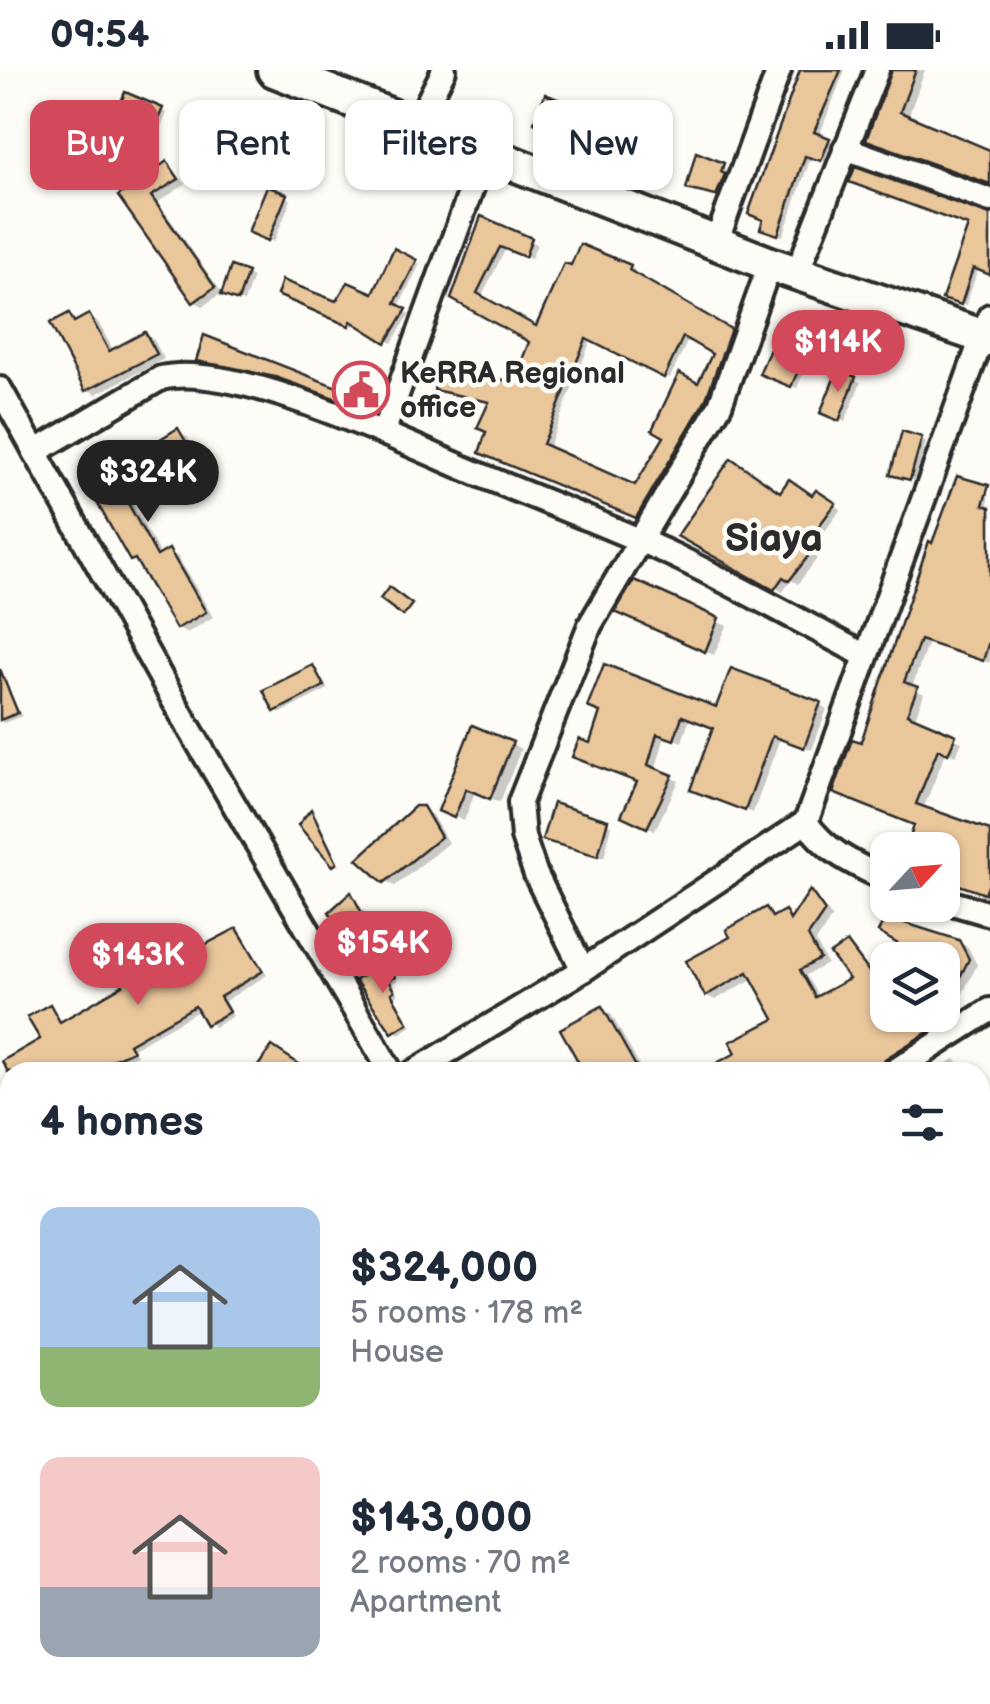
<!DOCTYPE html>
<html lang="en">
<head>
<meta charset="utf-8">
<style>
  :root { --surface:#fff; --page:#f6f6f7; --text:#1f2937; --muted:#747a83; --accent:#d1495b }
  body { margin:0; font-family:"Balsamiq Sans",sans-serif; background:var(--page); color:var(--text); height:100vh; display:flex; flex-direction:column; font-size:38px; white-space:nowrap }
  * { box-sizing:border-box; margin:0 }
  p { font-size:32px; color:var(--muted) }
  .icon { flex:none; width:55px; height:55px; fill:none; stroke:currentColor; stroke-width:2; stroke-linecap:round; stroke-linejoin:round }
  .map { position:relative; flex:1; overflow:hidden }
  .drawer { position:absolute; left:0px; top:992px; width:990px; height:642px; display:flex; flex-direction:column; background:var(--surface); border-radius:30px 30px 0 0; box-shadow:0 2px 8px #0004 }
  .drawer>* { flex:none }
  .guide { position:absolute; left:30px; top:30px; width:930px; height:90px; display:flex; gap:20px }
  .needle { width:65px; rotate:64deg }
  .buttons { position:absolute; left:870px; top:762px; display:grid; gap:20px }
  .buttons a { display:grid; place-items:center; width:90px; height:90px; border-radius:20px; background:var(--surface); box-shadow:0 2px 8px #0004; font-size:50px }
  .price { position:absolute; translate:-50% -85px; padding:0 22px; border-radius:35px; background:var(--accent); color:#fff; font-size:32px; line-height:65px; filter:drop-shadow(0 2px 5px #0008) }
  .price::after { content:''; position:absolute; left:50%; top:60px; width:30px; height:22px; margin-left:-15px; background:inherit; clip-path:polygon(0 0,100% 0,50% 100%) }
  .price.on { background:#222; color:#fff }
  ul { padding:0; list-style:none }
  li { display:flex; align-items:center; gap:30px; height:250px; padding:0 40px }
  li span { display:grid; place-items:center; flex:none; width:280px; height:200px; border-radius:20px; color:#555 }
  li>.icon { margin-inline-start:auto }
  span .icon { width:120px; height:120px; fill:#fffc; stroke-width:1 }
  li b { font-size:42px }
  h2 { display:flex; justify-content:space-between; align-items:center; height:120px; padding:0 40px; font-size:42px }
  .chip { padding:0 35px; border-radius:20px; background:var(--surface); box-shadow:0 2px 8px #0004; font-size:35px; line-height:90px }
  .chip.on { background:var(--accent); color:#fff }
  .status { display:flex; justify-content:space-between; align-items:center; height:70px; padding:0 50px; background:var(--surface); direction:ltr }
  .status svg { height:28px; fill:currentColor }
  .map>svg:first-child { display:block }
  .green { fill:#a6e8b2; stroke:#688a6e; stroke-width:2.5 }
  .shadow { fill:#0003; fill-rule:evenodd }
  .building { fill:#eac69b; stroke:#2b2b2b; stroke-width:2.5; fill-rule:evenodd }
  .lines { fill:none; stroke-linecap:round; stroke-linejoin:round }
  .minor-casing { stroke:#2b2b2b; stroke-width:30 }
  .secondary-casing { stroke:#2b2b2b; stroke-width:40 }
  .primary-casing { stroke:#2b2b2b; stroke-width:45 }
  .minor { stroke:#fdfcf7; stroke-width:22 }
  .secondary { stroke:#fdfcf7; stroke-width:32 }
  .primary { stroke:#f4e382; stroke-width:38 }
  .labels { text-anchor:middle; stroke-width:9; stroke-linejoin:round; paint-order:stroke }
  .poi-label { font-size:30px; font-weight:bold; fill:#2b2b2b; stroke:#fdfcf7; text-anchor:start }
  .district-label { font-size:40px; font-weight:bold; fill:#2b2b2b; stroke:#fdfcf7 }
</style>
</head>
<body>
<div class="status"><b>09:54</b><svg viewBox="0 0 49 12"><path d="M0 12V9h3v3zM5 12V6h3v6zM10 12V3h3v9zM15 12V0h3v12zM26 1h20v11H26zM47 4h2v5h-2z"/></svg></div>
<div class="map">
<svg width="990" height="1634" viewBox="0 0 990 1634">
  <rect width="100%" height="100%" fill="#fdfcf7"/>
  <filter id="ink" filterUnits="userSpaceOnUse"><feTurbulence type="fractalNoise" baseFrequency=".01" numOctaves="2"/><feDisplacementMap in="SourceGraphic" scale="20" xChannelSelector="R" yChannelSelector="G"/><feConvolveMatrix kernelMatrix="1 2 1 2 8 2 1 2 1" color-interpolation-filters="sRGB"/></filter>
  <g filter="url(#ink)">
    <g class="green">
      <polygon points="990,1303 990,1451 980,1458 980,1309"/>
      <polygon points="980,1548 990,1569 990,1634 970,1634 966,1625 980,1625"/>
      <polygon points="758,1625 945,1625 949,1634 764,1634"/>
    </g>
    <g class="shadow">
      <polygon points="803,0 845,0 819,66 833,73 826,92 811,87 783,166 768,161 766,150"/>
      <polygon points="894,0 925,0 908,48 990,83 990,114 877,73"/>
      <polygon points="127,25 167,43 161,57 126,42"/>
      <polygon points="637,57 671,73 666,84 638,71"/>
      <polygon points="168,94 186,114 158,132 222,223 203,236 194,231 121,127"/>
      <polygon points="723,95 729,109 721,128 694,121"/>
      <polygon points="286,127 291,130 274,172 256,164"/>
      <path d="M483,149l54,25 -6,14 -25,-10 -25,50 56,31 93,-62 5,3 -2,6 102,58 -24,68 -69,117 -154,-64 4,-52 -50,-12 73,-5 17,-45 -78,-43zM689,268l27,15 -80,135 -88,-39 43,-109 79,38z"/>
      <polygon points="964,175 990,185 990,202 978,199 966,235 950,230"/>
      <polygon points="396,182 420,194 398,238 410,244 392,273 356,251 354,256 284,227 337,234 374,226"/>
      <polygon points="247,204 253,207 244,232 229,227"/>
      <polygon points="69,246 79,252 89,247 98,252 114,281 145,265 154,270 164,289 96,324 87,319"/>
      <polygon points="205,268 353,327 375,324 382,328 376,342 284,310 204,293 198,289"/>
      <polygon points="801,294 806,297 797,318 768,306"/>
      <polygon points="839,303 861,312 845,352 829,345"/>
      <polygon points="178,361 187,367 201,390 130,430 161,486 169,482 178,487 213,547 187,563 178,558 141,495 132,490 90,416"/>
      <polygon points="921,369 926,372 916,411 898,407"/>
      <polygon points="988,417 990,593 928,572 912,617 924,624 914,650 962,672 956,686 946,682 923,739 990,762 990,803 942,780 909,780 917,756 863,676"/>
      <polygon points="781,425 824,427 841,439 813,478 822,482 798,514 791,510 783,522 680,465"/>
      <polygon points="635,514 727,556 714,585 627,546"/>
      <polygon points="313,597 328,619 281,643 276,640"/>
      <polygon points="9,622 22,646 4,653 0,651 0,628"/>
      <polygon points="820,635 827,639 812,680 780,668 753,743 701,723 716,658 690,648 682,672 665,666 655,701 679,711 655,760 632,750 639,712 592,677 602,642"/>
      <polygon points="512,674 521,679 500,732 475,722 464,751 441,740"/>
      <polygon points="422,739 432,745 448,773 395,816 386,811"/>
      <polygon points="312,742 316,745 340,797 335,794"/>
      <polygon points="606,753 612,756 604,787 551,772"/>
      <polygon points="811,824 832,847 816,872 827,894 806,905 819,928 853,910 847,875 873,903 902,874 958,872 968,877 977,895 948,953 939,945 942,890 888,890 888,945 926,952 938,965 891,1002 704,1002 739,984 777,950 754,908 715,930 706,925 733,868 766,840 776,848 785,843 794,849"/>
      <polygon points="352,825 367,848 348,861 343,858"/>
      <polygon points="237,861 267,905 225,931 233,946 214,957 200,940 133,978 137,985 96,1002 11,1002 5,992 43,970 50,937 63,953 127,916 140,891 152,905"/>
      <polygon points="387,896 398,910 392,913 398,924 395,927 412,956 399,964 358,911"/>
      <polygon points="602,939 611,944 643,1002 587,1002 564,960"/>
      <polygon points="955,989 968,1002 929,1002"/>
      <polygon points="519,992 531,1002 502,1002"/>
      <polygon points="985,1018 990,1021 990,1097 980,1102 980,1020"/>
      <polygon points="990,1476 990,1545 980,1527 980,1482"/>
      <polygon points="306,1625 330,1625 335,1634 310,1634"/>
      <polygon points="439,1625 483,1625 488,1634 430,1634 428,1630"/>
      <polygon points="617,1625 715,1625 720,1634 621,1634"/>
    </g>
    <g class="building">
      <polygon points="800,0 841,0 814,62 830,68 821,91 805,86 778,165 760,159 763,150 748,144"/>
      <polygon points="892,0 916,0 900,42 990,80 990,114 866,70"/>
      <polygon points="125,22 163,38 155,56 118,40"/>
      <polygon points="545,24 587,41 581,57 560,50 555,61 534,52"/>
      <polygon points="636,54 667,67 660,83 629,69"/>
      <polygon points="696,82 724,93 721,102 725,104 716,126 686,119"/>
      <polygon points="167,91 179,109 151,126 215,217 193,233 118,126"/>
      <polygon points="855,97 990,145 990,205 973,198 961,235 942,229 968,156 849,112"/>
      <polygon points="267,116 287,124 268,171 248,162"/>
      <path d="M481,146l51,22 -7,19 -25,-10 -23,46 59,33 28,-63 7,2 9,-21 51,21 -2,5 102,59 -25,70 -70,119 -157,-65 7,-21 -9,-4 12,-26 -55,-12 6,-29 73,22 16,-41 -78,-43zM683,267l29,17 -14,29 -19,-10 -27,57 12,7 -29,48 -92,-41 43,-105 78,39z"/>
      <polygon points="394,178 417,190 395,233 407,239 386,273 351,251 349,256 277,225 282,210 336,231 348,212 373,223"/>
      <polygon points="231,196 248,202 238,231 221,225"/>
      <polygon points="69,243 74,252 89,244 109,281 145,262 157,284 85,321 50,253"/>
      <polygon points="204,265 352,323 356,313 376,322 368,340 275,307 196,291"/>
      <polygon points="770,279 802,292 791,317 759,304"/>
      <polygon points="838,299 856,307 839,351 820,343"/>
      <polygon points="178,358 193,384 123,424 157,486 169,479 206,542 176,559 135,489 130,491 87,415"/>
      <polygon points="902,361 922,367 910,410 890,405"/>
      <polygon points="731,388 780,422 789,409 812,425 816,420 836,433 807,472 816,476 789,511 783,507 774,520 677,466"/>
      <polygon points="957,406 989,415 983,435 990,437 990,568 983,591 920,570 904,612 918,617 907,644 956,665 948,684 938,679 916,734 990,760 990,811 985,824 942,809 942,780 906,780 914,755 833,723 852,669 861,672 929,471 932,473"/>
      <polygon points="634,510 719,548 705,582 615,542"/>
      <polygon points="389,517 412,534 403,546 380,529"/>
      <polygon points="604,594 716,637 731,598 821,632 804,678 772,666 745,741 690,720 713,658 682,646 674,670 657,664 648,695 673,705 647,758 621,746 637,712 572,687 579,669 590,673 600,642 587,637"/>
      <polygon points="313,595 324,616 274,642 263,620"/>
      <polygon points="0,599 18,643 0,650"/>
      <polygon points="472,655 513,672 490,729 466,719 454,748 438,741"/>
      <polygon points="553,733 608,750 598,786 542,770"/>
      <polygon points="415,736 423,736 441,767 384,813 357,789"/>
      <polygon points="311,739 337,793 333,796 298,755"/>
      <polygon points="810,820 825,841 808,866 820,889 800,900 815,927 849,909 830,884 847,872 870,903 898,874 878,862 886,847 959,870 969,889 942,943 942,890 888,890 888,945 924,945 931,960 885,989 878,1002 699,1002 736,983 730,972 774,949 748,902 705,926 686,891 730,867 726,860 766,837 772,847 785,840 790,850"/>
      <polygon points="351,822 363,845 341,859 329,842"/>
      <polygon points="237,858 263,901 220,927 229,942 206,955 195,936 129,974 133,981 85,1002 8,1002 2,991 40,969 27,947 50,934 60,952 123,915 116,902 140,888 149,904"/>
      <polygon points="387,893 395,907 388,910 394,921 391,923 408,953 392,963 355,910"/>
      <polygon points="602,936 639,1002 584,1002 560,959"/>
      <polygon points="272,976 311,1002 267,1002 258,996"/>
    </g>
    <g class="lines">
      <g class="minor-casing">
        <g id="minor">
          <polyline points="417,54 444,0"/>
          <polyline points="845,78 990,130"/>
          <polyline points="716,173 779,0"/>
          <polyline points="797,203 877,0"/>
          <polyline points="0,319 184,649 391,1002"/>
          <polyline points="383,363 485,82"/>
          <path d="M35,382l126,-74c72,-17 233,60 303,90 70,30 142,56 211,88 64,31 127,66 189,99"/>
          <path d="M888,810c-32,-15 -62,-28 -82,-58l184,-506"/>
          <polyline points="942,830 990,844"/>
          <polyline points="583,900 536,805 523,767 520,732 590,555 720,335 770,194"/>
          <polyline points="414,1002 583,900 806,752"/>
          <polyline points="893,1002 990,940"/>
          <polyline points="980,1264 990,1258"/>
          <polyline points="757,1625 762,1634"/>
        </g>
      </g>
      <g class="secondary-casing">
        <polyline id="secondary" points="274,0 770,194 990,269"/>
      </g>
      <g class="primary-casing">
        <g id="primary">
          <polyline points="0,1410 10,1430"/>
          <polyline points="108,1625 112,1634"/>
        </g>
      </g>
      <use href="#minor" class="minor"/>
      <use href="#secondary" class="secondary"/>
      <use href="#primary" class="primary"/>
    </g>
  </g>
  <defs>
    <g id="civic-ring" transform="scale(2.875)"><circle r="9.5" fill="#fdfcf7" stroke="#d1495b" stroke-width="1.5"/><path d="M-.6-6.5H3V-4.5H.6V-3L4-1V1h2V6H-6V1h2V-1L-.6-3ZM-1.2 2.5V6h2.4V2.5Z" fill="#d1495b"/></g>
  </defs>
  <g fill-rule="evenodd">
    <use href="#civic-ring" x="361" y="320"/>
  </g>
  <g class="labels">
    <g class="poi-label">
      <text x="400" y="313">KeRRA Regional<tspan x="400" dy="34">office</tspan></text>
    </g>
    <g class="district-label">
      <text x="774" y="481">Siaya</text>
    </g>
  </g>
</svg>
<div class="buttons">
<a><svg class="needle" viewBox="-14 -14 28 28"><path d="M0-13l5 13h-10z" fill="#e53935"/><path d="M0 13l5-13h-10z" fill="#747a83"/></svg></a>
<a><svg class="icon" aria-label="layers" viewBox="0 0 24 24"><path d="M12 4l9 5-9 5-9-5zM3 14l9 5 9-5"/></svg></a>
</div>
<b class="price" style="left:838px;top:325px">$114K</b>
<b class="price on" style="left:148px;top:455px">$324K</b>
<b class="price" style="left:383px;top:926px">$154K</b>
<b class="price" style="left:138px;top:938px">$143K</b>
<div class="guide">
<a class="chip on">Buy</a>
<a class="chip">Rent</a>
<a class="chip">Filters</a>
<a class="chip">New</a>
</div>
<section class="drawer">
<h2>4 homes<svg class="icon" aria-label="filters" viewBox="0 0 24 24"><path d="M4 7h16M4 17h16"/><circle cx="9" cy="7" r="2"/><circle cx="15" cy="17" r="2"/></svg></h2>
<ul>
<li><span style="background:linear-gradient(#a9c7e8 70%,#8fb573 0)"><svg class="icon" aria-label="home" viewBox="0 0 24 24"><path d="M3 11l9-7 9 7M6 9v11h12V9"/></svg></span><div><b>$324,000</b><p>5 rooms · 178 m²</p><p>House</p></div></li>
<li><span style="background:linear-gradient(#f6c9c9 65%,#9aa5b1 0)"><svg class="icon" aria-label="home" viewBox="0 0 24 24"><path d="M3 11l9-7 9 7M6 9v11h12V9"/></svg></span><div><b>$143,000</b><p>2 rooms · 70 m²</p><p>Apartment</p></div></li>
</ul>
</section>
</div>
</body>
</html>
